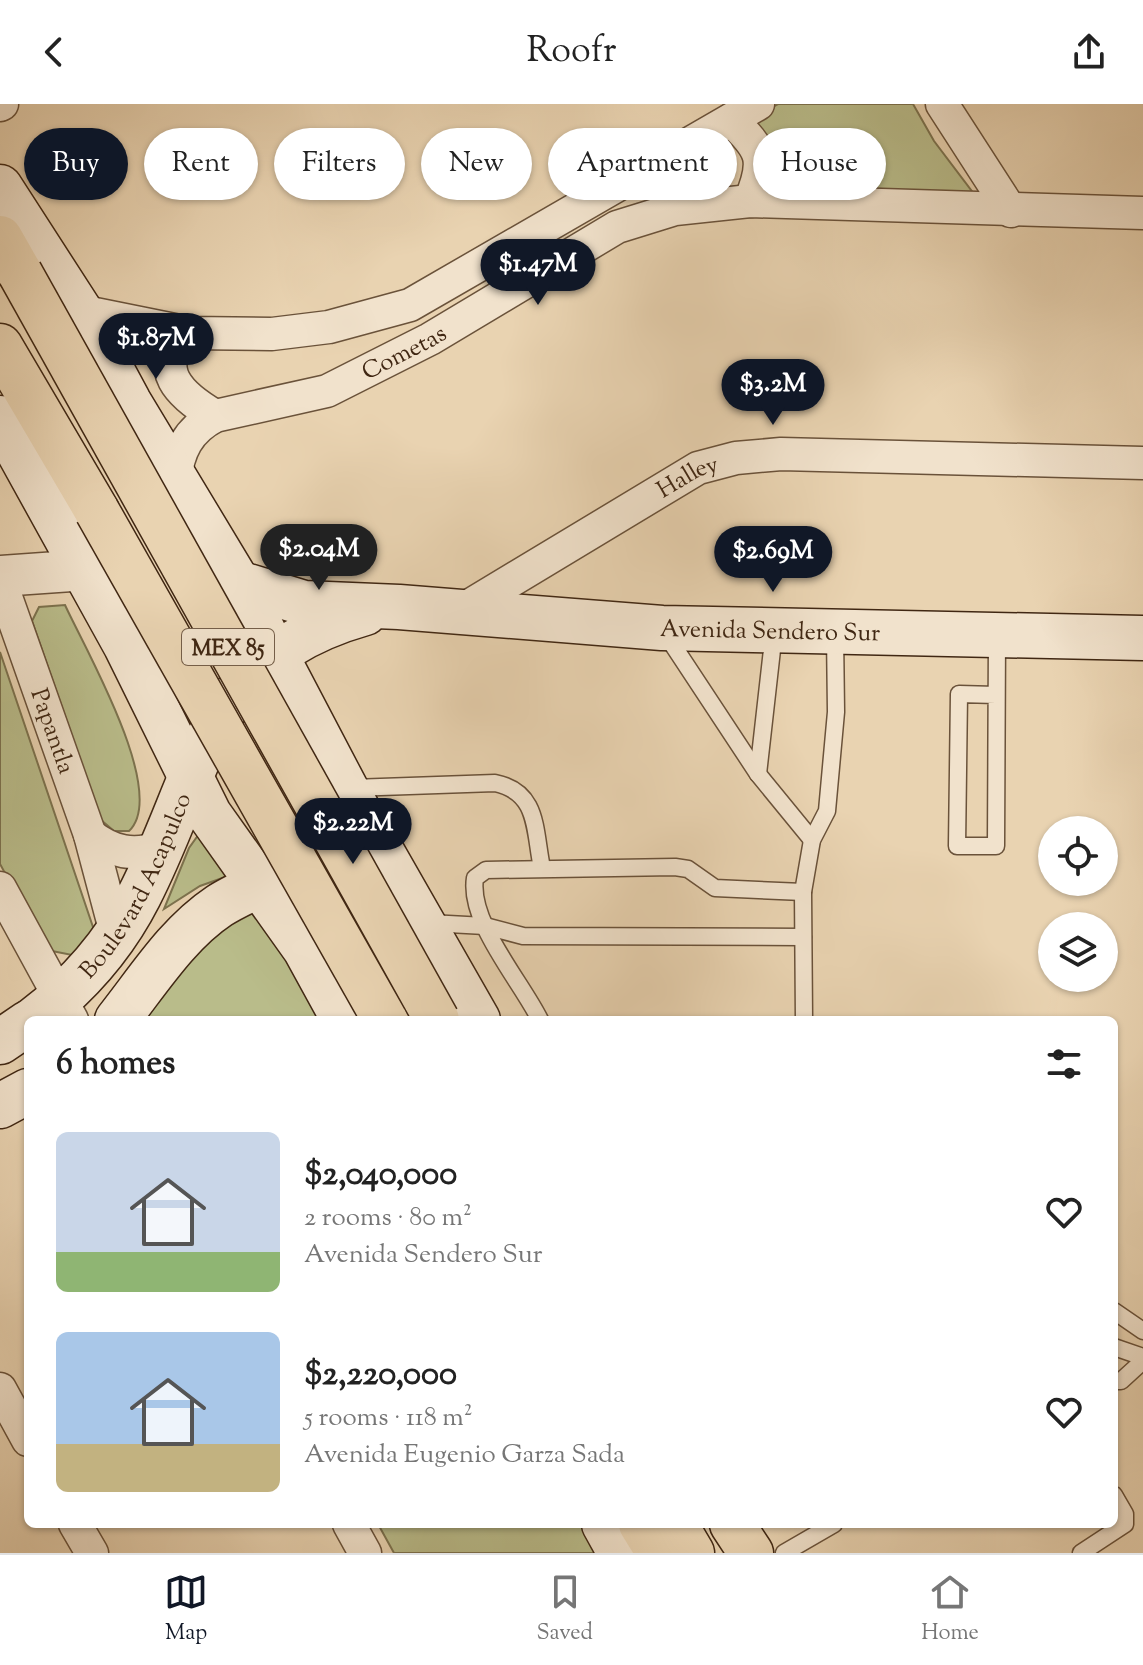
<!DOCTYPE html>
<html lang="en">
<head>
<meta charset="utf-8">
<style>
  :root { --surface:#fff; --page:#f6f6f6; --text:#222; --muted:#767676; --line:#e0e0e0; --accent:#111827 }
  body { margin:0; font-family:"Sorts Mill Goudy",serif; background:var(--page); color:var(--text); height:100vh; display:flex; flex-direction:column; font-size:30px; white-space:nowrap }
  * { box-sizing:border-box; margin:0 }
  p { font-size:26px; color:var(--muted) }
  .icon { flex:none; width:44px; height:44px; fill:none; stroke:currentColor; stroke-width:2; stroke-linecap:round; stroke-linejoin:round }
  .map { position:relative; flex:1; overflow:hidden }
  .panel { position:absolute; left:24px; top:912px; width:1094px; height:512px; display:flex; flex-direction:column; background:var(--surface); border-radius:12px; box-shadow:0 2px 6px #0004 }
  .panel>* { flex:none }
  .guide { position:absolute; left:24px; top:24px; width:1096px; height:72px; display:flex; gap:16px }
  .tools { position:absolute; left:1038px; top:712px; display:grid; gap:16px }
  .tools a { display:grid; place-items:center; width:80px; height:80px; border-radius:50%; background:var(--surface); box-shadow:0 2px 6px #0004; font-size:40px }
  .price { position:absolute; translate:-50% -68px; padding:0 18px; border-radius:28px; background:var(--accent); color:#fff; font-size:26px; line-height:52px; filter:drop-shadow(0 2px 4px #0008) }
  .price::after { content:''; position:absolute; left:50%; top:48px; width:24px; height:18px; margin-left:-12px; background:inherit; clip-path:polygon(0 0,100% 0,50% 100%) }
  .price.active { background:#222; color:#fff }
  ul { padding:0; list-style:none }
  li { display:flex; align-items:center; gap:24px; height:200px; padding:0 32px }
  li span { display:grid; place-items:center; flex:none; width:224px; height:160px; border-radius:12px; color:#555 }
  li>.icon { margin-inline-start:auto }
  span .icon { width:96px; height:96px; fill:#fffc; stroke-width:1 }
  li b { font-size:34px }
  h2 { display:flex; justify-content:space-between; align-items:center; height:96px; padding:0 32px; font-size:34px }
  .chip { padding:0 28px; border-radius:36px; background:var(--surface); box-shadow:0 2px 6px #0004; font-size:28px; line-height:72px }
  .chip.active { background:var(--accent); color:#fff }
  header { display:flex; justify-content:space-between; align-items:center; height:104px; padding:0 32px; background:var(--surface); font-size:36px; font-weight:600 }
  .menu { display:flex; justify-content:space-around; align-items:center; height:112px; border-top:2px solid var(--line); background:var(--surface); font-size:22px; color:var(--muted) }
  .menu a { display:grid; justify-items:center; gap:4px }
  .menu .active { color:var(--accent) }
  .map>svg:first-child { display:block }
  .green { fill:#b9bc8a; stroke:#7c724e; stroke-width:2 }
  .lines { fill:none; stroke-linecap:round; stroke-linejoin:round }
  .service-casing { stroke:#6a523a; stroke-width:19 }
  .minor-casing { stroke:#6a523a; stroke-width:35 }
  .tertiary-casing { stroke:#6a523a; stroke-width:43 }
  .secondary-casing { stroke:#402713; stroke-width:47 }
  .primary-casing { stroke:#402713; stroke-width:47 }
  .trunk-casing { stroke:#402713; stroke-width:47 }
  .service { stroke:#f1e2cc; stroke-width:16 }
  .minor { stroke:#f1e2cc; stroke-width:32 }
  .tertiary { stroke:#f1e2cc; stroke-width:40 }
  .secondary { stroke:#f1e2cc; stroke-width:44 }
  .primary { stroke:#e9d3b1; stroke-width:44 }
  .trunk { stroke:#e9d3b1; stroke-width:44 }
  .trunk-bridge-casing { stroke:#402713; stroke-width:47; stroke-linecap:butt }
  .trunk-bridge { stroke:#e9d3b1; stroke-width:44 }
  .labels { text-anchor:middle; stroke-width:7; stroke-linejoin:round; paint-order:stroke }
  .shield { fill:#f1e2cc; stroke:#755f4a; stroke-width:2 }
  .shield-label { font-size:22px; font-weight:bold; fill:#402713 }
  .street-label { font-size:24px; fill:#402713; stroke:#f1e2cc }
</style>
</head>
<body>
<header><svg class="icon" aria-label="back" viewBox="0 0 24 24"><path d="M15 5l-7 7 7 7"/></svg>Roofr<svg class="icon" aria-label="share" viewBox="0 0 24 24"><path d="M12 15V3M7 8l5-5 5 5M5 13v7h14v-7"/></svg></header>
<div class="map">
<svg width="1143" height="1449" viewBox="0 0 1143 1449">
  <rect width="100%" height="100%" fill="#e9d3b1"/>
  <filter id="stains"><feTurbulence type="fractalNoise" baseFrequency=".0025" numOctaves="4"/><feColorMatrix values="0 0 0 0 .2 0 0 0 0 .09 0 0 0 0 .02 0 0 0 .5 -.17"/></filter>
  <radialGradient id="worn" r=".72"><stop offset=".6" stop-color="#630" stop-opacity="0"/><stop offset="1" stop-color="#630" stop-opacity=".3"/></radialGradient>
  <g class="green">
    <polygon points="778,0 913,0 934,37 974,90 772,83 774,71 746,17"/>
    <path d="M65,501c20,44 104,188 64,226h-15l-13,-11 -69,-199 7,-14z"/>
    <polygon points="0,548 94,826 72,851 47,846 0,760"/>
    <polygon points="199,730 228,772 200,782 164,805 189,744"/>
    <polygon points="249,805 267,812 338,916 125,916 180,850"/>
    <polygon points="378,1420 594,1420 610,1449 394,1449"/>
  </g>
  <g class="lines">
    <g class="service-casing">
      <g id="service">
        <polyline points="665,529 758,670 812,736"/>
        <polyline points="996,591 959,590 957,742 996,742 997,532"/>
        <polyline points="758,670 774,528"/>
        <path d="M352,684l143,-5c44,9 39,47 47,85"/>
        <polyline points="430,819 485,822 523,832 803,833"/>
        <path d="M540,916c-19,-39 -72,-98 -65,-142l11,-8 189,-3 13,2 27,19 88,4"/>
        <polyline points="804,916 803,788 812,736 827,707 836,608 835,530"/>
        <polyline points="1114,1207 1143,1227"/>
        <polyline points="1114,1243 1143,1253"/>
        <polyline points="1114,1277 1121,1277 1143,1257"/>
        <polyline points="784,1449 834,1420"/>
        <polyline points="1081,1449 1125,1420 1125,1410 1114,1391"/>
      </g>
    </g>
    <g class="minor-casing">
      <g id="minor">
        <polyline points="942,0 1011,107"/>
        <polyline points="0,1 2,0"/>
        <path d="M731,16c32,30 36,40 19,81"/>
        <polyline points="80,207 189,229 272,230 329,223 410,201 758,0"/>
        <path d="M189,229c-40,35 -8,63 26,83"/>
        <path id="s1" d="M175,376c3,-29 13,-50 40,-64l112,-25 103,-52 187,-112 58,-18 75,-8 393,12"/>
        <path id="s2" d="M0,476l90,255 26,98"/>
        <path id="s3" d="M459,508l239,-144 38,-10 45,-4 362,9"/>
        <path d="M90,731c23,18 43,21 70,13"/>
        <polyline points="0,784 72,916"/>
        <polyline points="0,1285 28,1336"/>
        <polyline points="75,1420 92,1449"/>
        <polyline points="349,1420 365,1449"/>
      </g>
    </g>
    <g class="tertiary-casing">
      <polyline id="tertiary" points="0,472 86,466"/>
    </g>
    <g class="secondary-casing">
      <g id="secondary">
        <polyline points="0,83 80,207 129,298 238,479 346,685 478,916"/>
        <polyline points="0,314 126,542 209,710 305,845 344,916"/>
        <path id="s4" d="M238,479l66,20 95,4 263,21 481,10"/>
        <path id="s5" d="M33,916c44,-33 81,-75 106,-124 66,-128 64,-237 226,-283"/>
        <path d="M117,916c31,-39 60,-86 102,-114 39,-26 126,-46 128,-103"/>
        <polyline points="0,938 28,919"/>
        <polyline points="0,1002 28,987"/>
        <polyline points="604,1420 620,1449"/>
      </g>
    </g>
    <g class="primary-casing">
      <polyline id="primary" points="641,1420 659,1449"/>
    </g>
    <g class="trunk-casing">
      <g id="trunk">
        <polyline points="0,134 20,169"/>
        <polyline points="0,242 97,407"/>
        <polyline points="675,1420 692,1449"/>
        <polyline points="732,1420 751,1449"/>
      </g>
    </g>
    <use href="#service" class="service"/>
    <use href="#minor" class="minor"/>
    <use href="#tertiary" class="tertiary"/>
    <use href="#secondary" class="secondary"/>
    <use href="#primary" class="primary"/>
    <use href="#trunk" class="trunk"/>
    <g class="trunk-bridge-casing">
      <g id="trunk-bridge">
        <polyline points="20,169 437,916"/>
        <polyline points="97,407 385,916"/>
      </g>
    </g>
    <use href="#trunk-bridge" class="trunk-bridge"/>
  </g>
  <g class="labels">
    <rect class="shield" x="182" y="525" width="92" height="36" rx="6"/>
    <g class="shield-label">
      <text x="228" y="551">MEX 85</text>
    </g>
    <g class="street-label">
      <text dy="8" stroke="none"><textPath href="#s1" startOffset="280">Cometas</textPath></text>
      <text dy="8" stroke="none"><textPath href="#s3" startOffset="266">Halley</textPath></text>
      <text dy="8" stroke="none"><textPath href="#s4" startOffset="536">Avenida Sendero Sur</textPath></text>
      <text dy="8" stroke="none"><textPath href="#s2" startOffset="160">Papantla</textPath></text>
      <text dy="8" stroke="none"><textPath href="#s5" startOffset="172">Boulevard Acapulco</textPath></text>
    </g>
  </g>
  <rect width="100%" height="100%" filter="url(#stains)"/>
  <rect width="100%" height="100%" fill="url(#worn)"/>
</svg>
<div class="tools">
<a><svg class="icon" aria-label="locate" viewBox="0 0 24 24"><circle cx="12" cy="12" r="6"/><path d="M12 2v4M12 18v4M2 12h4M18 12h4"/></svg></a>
<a><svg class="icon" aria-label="layers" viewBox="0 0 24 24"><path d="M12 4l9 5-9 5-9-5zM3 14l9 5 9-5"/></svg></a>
</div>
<b class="price" style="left:538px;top:203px">$1.47M</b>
<b class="price" style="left:156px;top:277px">$1.87M</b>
<b class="price" style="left:773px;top:323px">$3.2M</b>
<b class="price active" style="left:319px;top:488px">$2.04M</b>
<b class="price" style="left:773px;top:490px">$2.69M</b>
<b class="price" style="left:353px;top:762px">$2.22M</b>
<div class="guide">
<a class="chip active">Buy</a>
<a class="chip">Rent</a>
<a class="chip">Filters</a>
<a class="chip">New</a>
<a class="chip">Apartment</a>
<a class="chip">House</a>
</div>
<section class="panel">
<h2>6 homes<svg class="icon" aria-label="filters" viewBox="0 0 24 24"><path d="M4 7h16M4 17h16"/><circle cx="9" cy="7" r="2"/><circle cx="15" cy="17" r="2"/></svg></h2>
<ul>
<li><span style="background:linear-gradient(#c9d6e8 75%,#8fb573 0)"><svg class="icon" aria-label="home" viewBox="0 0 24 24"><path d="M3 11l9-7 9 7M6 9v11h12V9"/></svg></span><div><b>$2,040,000</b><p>2 rooms · 80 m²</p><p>Avenida Sendero Sur</p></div><svg class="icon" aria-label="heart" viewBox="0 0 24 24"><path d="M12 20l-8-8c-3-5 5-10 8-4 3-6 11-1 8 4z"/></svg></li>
<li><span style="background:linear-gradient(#a9c7e8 70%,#c2b280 0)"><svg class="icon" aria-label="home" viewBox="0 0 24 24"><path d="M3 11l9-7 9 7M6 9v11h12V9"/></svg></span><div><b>$2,220,000</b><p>5 rooms · 118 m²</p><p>Avenida Eugenio Garza Sada</p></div><svg class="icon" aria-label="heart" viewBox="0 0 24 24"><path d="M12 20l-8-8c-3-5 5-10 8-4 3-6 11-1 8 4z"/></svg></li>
</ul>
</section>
</div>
<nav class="menu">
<a class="active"><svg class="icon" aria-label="map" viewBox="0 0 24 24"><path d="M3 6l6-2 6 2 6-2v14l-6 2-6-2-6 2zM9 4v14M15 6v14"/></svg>Map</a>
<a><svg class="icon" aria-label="saved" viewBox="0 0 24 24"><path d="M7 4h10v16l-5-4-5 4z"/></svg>Saved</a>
<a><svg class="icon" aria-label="home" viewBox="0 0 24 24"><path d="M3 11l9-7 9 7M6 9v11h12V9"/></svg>Home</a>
</nav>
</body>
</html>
